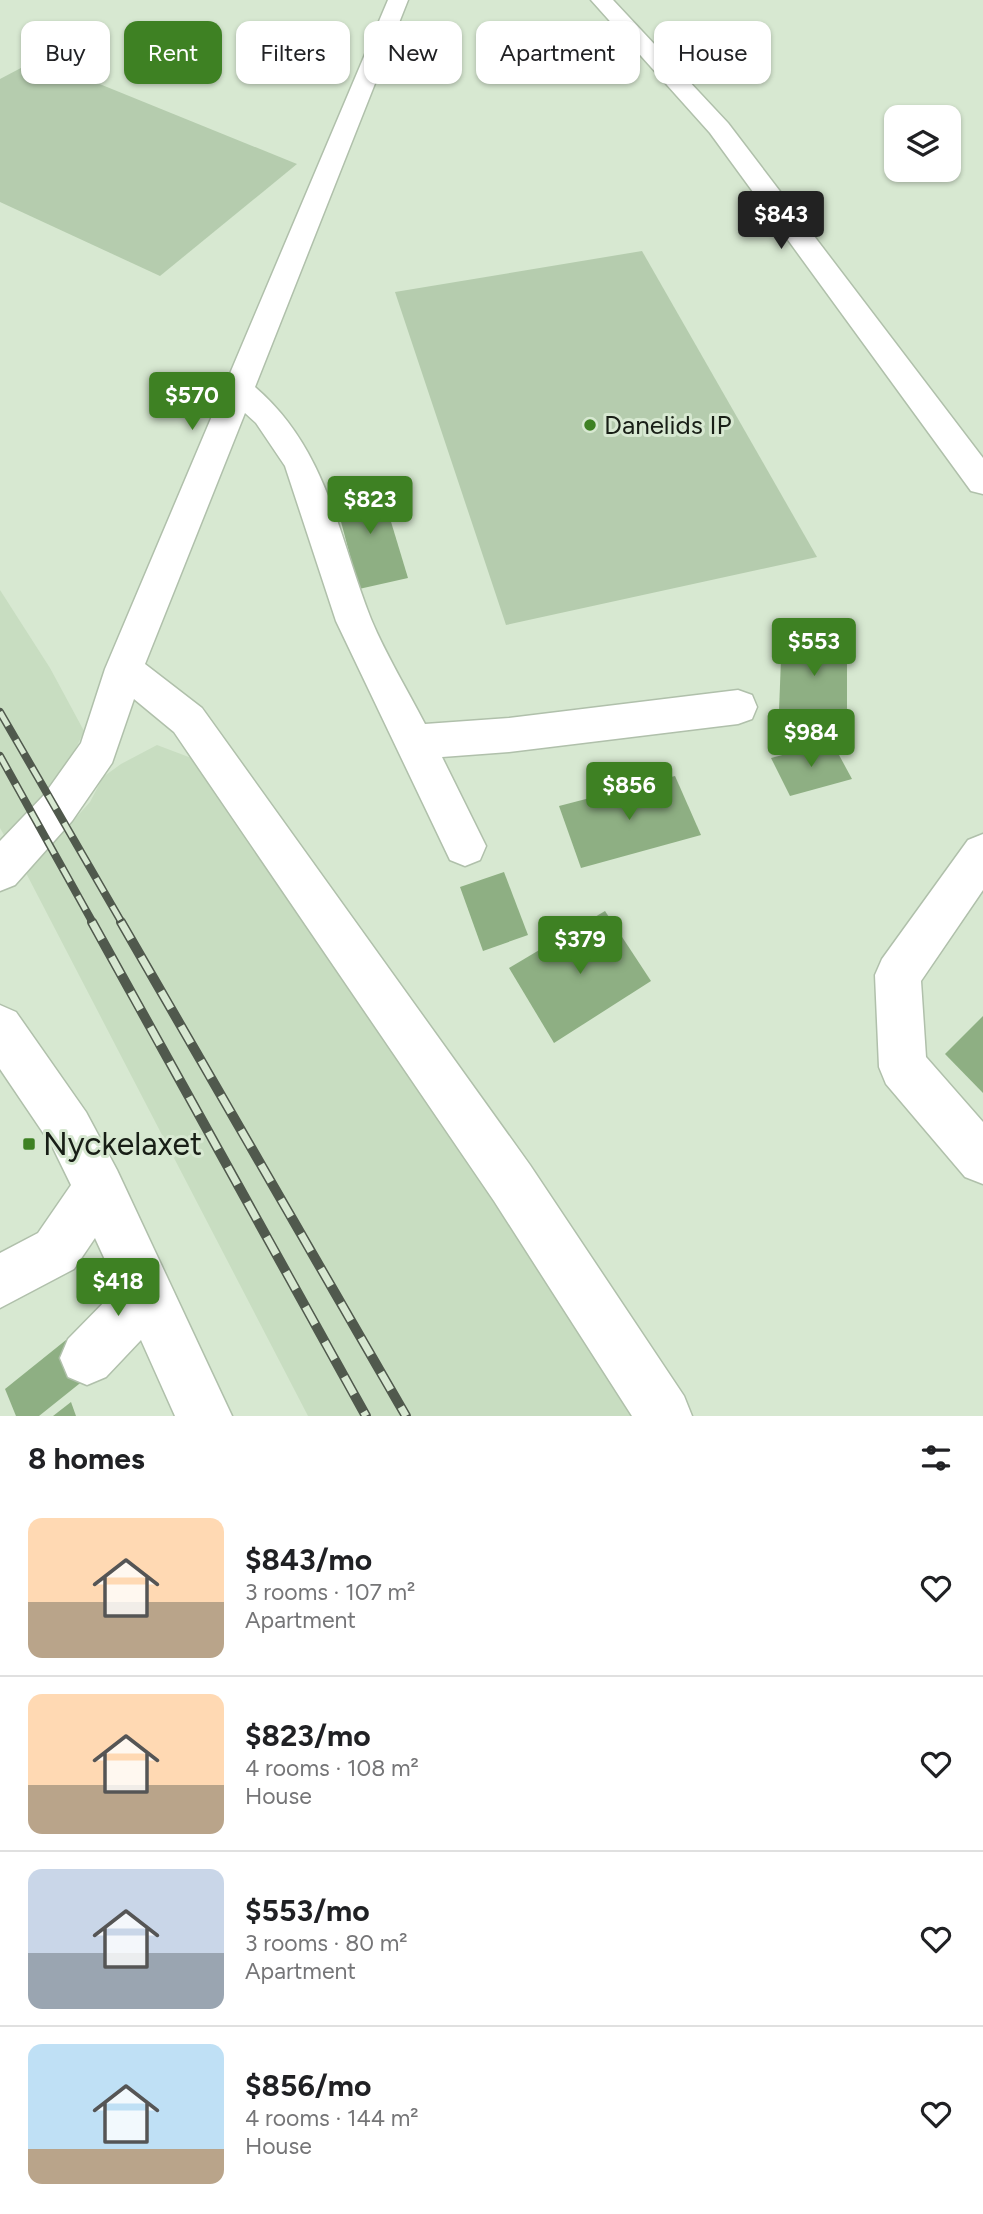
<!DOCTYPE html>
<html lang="en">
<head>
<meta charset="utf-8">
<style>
  :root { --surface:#fff; --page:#f6f6f6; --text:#202124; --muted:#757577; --line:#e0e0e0; --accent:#3e8123 }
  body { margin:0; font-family:Figtree,sans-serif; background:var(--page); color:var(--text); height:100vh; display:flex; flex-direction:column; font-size:26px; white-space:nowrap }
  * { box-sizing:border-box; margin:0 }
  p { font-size:23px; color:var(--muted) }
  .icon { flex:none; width:38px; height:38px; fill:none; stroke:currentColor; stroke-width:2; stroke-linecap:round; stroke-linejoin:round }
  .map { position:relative; height:1416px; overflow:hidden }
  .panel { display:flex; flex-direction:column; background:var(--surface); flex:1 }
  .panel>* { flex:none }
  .guide { position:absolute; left:21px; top:21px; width:942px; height:63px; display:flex; gap:14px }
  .controls { position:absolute; left:884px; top:105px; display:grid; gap:14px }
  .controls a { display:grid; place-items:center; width:77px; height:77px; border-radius:14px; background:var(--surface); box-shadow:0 2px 5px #0004; font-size:35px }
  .price { position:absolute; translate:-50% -60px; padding:0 16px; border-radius:7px; background:var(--accent); color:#fff; font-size:23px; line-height:46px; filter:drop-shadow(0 2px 4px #0008) }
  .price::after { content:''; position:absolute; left:50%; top:42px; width:21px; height:16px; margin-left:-10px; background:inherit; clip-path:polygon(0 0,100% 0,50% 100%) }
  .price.current { background:#222; color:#fff }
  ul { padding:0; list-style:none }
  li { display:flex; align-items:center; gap:21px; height:175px; padding:0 28px }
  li+li { border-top:2px solid var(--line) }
  li span { display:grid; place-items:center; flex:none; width:196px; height:140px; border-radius:14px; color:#555 }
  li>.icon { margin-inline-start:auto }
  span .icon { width:84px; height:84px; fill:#fffc; stroke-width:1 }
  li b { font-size:30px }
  h2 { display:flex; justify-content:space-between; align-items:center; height:84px; padding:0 28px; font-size:30px }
  .tag { padding:0 24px; border-radius:14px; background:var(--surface); box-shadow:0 2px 5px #0004; font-size:24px; line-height:63px }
  .tag.current { background:var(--accent); color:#fff }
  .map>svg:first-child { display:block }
  .built { fill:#c8ddc1 }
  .green { fill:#b5ccae }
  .building { fill:#8eaf83 }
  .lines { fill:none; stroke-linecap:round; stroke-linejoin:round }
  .minor-casing { stroke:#b0c0ab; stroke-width:3 }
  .minor { fill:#fff; fill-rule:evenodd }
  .rail-far1-casing { stroke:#50594d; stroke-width:8 }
  .rail-casing { stroke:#50594d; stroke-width:10 }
  .rail-far1 { stroke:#d7e8d1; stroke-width:5; stroke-dasharray:16; stroke-linecap:butt }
  .rail { stroke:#d7e8d1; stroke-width:7; stroke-dasharray:20; stroke-linecap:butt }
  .poi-dot { fill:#3e8123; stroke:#d7e8d1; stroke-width:2.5 }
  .labels { text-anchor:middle; stroke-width:6; stroke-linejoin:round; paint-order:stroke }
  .poi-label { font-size:26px; fill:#181e16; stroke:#d7e8d1; text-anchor:start }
  .near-poi-label { font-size:32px; fill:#181e16; stroke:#d7e8d1; text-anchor:start }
</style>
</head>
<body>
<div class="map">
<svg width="983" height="1416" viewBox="0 0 983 1416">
  <rect width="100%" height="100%" fill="#d7e8d1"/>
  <g class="built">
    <polygon points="0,590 50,668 84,731 66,770 4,835 0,828"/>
    <polygon points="157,745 194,759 638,1416 308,1416 26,873 90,802 103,777 121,764"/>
  </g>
  <g class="green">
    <polygon points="38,59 297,164 160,276 0,202 0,79"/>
    <polygon points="642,251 817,557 506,625 395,292"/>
  </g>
  <g class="building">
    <polygon points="379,482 408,578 359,589 333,492"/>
    <polygon points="782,633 847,644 847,722 779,711"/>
    <polygon points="832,742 852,779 790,796 771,758"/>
    <polygon points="675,776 701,835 581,868 559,806"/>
    <polygon points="504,872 528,935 483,951 460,887"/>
    <polygon points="605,911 651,981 554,1043 509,968"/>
    <polygon points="983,1016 983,1093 945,1054"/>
    <polygon points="66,1340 84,1380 39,1416 16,1416 5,1389"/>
    <polygon points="71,1402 76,1416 53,1416"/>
  </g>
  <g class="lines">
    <g class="minor-casing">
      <g id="minor">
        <path d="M388,0h20l-153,387c72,62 83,148 116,232 15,36 36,70 54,105l84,-6 229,-28 14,5 5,12 -5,12 -14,5 -229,28 -67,5 44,89 -6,14 -15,6 -15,-6 -114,-239 -51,-155 -29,-43 -11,-10 -100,251 57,44 328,457 154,231 8,20h-60l-138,-215 -320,-469 -40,-33 -22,64 -40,58 -57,64 -15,6v-50l44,-46 37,-52 24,-74z"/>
        <polygon points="591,0 613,0 728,123 983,458 983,494 971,491 710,133"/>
        <polygon points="983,834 983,890 921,981 926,1057 983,1122 983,1184 965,1177 886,1084 879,1067 875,975 882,959 968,840"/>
        <polygon points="0,1005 16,1012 86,1112 117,1170 232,1416 175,1416 141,1340 106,1377 87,1385 68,1377 60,1358 68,1339 118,1288 95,1238 74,1269 0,1308 0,1253 38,1233 71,1185 52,1146 0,1069"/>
      </g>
    </g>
    <use href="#minor" class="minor"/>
    <g class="rail-far1-casing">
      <g id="rail-far1">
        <polyline points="0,712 122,923"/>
        <polyline points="0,756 93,923"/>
      </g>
    </g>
    <g class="rail-casing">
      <g id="rail">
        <polyline points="92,922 366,1416"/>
        <polyline points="121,922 406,1416"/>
      </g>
    </g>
    <use href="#rail-far1" class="rail-far1"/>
    <use href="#rail" class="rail"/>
  </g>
  <g class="poi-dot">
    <circle cx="590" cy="425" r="7"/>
    <rect x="22" y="1137" width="14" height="14" rx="3.5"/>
  </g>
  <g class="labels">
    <g class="poi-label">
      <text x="604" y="434">Danelids IP</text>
    </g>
    <g class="near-poi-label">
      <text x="43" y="1155">Nyckelaxet</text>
    </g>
  </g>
</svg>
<div class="controls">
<a><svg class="icon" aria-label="layers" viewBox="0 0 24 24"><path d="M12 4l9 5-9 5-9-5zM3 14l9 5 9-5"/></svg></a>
</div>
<b class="price current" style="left:781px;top:251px">$843</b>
<b class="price" style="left:192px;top:432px">$570</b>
<b class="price" style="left:370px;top:536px">$823</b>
<b class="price" style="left:814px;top:678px">$553</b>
<b class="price" style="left:811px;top:769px">$984</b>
<b class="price" style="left:629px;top:822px">$856</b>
<b class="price" style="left:580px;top:976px">$379</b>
<b class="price" style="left:118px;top:1318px">$418</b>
<div class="guide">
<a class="tag">Buy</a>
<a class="tag current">Rent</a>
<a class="tag">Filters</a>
<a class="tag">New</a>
<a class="tag">Apartment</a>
<a class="tag">House</a>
</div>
</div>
<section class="panel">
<h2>8 homes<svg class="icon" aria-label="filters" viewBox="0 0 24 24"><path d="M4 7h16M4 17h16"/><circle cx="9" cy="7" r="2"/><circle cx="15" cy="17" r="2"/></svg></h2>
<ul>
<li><span style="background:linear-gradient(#ffd9b3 60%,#b9a48a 0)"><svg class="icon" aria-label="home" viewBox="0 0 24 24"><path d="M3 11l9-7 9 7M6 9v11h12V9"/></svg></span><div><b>$843/mo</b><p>3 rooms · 107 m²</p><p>Apartment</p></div><svg class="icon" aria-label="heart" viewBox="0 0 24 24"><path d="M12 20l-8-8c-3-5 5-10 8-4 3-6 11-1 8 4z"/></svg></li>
<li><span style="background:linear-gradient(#ffd9b3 65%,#b9a48a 0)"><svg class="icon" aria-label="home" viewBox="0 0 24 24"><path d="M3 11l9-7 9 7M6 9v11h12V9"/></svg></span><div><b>$823/mo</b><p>4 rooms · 108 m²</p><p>House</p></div><svg class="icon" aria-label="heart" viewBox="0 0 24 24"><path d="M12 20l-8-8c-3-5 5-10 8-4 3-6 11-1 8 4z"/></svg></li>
<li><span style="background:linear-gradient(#c9d6e8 60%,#9aa5b1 0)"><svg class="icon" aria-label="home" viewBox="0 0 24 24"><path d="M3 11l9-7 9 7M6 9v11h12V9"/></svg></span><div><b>$553/mo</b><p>3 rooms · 80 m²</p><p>Apartment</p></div><svg class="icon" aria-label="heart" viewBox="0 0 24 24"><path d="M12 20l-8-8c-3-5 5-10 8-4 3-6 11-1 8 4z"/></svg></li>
<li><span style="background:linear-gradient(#bfe0f5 75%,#b9a48a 0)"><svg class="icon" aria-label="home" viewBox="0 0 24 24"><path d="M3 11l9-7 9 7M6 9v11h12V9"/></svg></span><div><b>$856/mo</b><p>4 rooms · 144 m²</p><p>House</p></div><svg class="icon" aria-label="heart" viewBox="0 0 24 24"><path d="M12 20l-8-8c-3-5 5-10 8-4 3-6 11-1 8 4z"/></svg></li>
</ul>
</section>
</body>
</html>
